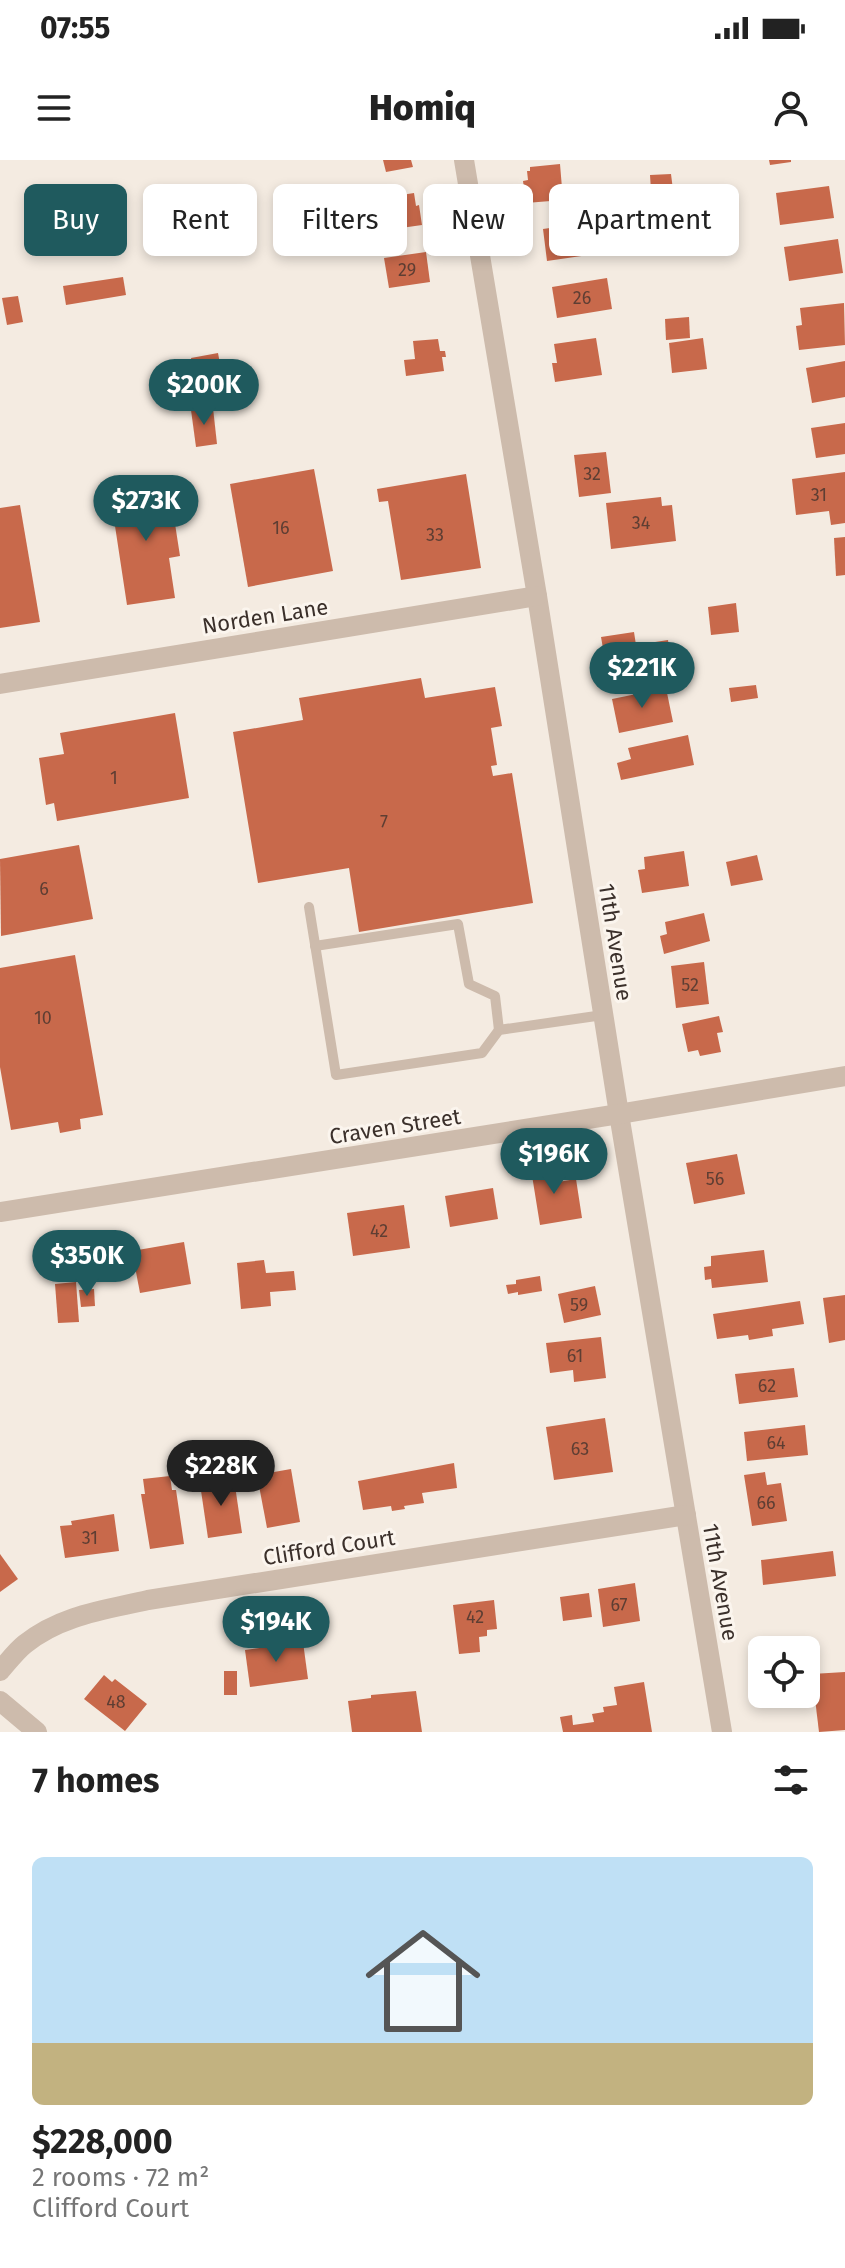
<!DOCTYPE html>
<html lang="en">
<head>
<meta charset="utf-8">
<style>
  :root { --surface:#fff; --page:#f6f6f6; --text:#222; --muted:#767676; --line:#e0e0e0; --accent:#1f5a5e }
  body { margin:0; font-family:"Fira Sans",sans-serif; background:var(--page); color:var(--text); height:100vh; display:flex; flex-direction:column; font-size:30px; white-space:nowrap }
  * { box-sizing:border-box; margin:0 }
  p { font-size:26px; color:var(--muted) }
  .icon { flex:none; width:44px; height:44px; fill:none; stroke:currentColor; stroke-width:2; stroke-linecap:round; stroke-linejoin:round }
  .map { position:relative; height:1572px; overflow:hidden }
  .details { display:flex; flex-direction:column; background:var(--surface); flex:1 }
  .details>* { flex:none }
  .hud { position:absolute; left:24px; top:24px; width:798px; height:72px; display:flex; gap:16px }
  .tools { position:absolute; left:748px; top:1476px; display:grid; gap:16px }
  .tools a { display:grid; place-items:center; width:72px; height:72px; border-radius:12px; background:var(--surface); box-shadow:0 4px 12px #0003; font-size:40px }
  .price { position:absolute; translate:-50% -68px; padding:0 18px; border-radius:28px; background:var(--accent); color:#fff; font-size:26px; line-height:52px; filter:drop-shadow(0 2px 4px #0008) }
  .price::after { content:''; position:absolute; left:50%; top:48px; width:24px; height:18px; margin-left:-12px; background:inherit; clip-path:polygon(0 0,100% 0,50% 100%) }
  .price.selected { background:#222; color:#fff }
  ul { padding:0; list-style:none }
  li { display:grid; align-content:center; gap:16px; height:424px; padding:0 32px }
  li+li { border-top:2px solid var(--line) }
  li span { display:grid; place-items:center; height:248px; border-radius:12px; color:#555 }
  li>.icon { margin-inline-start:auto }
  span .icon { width:144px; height:144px; fill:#fffc; stroke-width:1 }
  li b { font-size:34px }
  h2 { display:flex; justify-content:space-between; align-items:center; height:96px; padding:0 32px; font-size:34px }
  .pill { padding:0 28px; border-radius:12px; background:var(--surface); box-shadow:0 4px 12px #0003; font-size:28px; line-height:72px }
  .pill.selected { background:var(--accent); color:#fff }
  .status { display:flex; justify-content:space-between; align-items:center; height:56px; padding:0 40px; background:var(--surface); direction:ltr }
  .status svg { height:22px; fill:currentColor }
  header { display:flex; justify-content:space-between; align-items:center; height:104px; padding:0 32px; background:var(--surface); font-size:36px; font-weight:800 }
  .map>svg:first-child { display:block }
  .building { fill:#c8694b }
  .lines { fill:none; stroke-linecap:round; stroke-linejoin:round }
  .lane { stroke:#cdbbac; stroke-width:10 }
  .street { stroke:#cdbbac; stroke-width:20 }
  .labels { text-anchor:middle; stroke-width:6; stroke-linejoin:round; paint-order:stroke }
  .number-label { font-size:18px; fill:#5e3e33 }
  .street-label { font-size:22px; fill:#3b302b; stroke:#fbf5ee }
</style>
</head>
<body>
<div class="status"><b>07:55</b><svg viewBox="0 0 49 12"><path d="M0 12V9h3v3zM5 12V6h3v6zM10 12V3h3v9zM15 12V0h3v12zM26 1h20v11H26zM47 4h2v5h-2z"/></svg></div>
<header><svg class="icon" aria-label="menu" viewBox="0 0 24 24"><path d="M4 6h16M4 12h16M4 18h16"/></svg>Homiq<svg class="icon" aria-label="person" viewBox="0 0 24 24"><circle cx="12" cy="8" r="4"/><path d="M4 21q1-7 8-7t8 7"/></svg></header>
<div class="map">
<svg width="845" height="1572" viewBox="0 0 845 1572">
  <rect width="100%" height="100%" fill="#f4ebe1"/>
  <g class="building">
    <polygon points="383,0 411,0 413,7 386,12"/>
    <polygon points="769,0 791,0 791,2 770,5"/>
    <polygon points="560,4 563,40 526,43 523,21 528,20 527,11 530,11 530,7"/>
    <polygon points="671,14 673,30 651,31 650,15"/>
    <polygon points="829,26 834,58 780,65 776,33"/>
    <polygon points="414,33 416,46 419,45 422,65 394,69 389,37"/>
    <polygon points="598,61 602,93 547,101 543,69"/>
    <polygon points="838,79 843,113 789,121 784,87"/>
    <polygon points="426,92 430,122 389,128 384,98"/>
    <polygon points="123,117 126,135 66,145 63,126"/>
    <polygon points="607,118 612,149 557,158 552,127"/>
    <polygon points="18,136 23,162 7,165 2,138"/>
    <polygon points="844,143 845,185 799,190 796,166 802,165 800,148"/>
    <polygon points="689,157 690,178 666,180 665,159"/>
    <polygon points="596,178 602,215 555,222 552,203 557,203 554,184"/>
    <polygon points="703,178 707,209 672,213 669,183"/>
    <polygon points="438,179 440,191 445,191 446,197 442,197 444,211 406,216 404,200 415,199 413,181"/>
    <polygon points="218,193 223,219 196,225 191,198"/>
    <polygon points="845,201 845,237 812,243 806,208"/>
    <polygon points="213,248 217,284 196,287 191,250"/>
    <polygon points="845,263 845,294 816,298 811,268"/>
    <polygon points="606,292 611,333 579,337 574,295"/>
    <polygon points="314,309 333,411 248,427 230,324"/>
    <polygon points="845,312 845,363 831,365 829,351 796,355 792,319"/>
    <polygon points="466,314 481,408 401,420 388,341 379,342 377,329"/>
    <polygon points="169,325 180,396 169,398 175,438 127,445 110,333"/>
    <polygon points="661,337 662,346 672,345 676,381 611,389 606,343"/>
    <polygon points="20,345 40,462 0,468 0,348"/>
    <polygon points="845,377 845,415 836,416 834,378"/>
    <polygon points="736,443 739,472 711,475 708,447"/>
    <polygon points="634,472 636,485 668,480 672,511 624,519 620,492 604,494 601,477"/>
    <polygon points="421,518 425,538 495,527 502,566 491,568 497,605 491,606 493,616 512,613 533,743 359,772 349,708 258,723 233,572 303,560 299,538"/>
    <polygon points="756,525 758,538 731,542 729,528"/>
    <polygon points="666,528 673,562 619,573 612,539"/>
    <polygon points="175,553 189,638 57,661 54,643 46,645 39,598 64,594 60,573"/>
    <polygon points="688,575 694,605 621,620 617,603 631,599 628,588"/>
    <polygon points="79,685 93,759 1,776 0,699"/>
    <polygon points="684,691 689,726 642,733 638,710 645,709 644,697"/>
    <polygon points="757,695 763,720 731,726 726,702"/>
    <polygon points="704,753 710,781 664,794 660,776 667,774 665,762"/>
    <polygon points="75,795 103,955 80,959 81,969 60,973 58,962 11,970 0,907 0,808"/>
    <polygon points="704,802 709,844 676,848 671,806"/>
    <polygon points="719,856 723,872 717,873 721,892 700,896 698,890 688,892 682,864"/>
    <polygon points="737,994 745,1034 694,1044 686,1003"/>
    <polygon points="548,1000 552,1023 576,1019 582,1058 540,1065 530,1003"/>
    <polygon points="493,1028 498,1059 450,1067 445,1036"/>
    <polygon points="404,1045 410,1088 353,1096 347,1053"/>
    <polygon points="184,1082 191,1124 140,1133 132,1091"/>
    <polygon points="764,1090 768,1122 712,1128 711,1119 705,1120 704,1107 711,1106 711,1096"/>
    <polygon points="264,1100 266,1113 294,1111 296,1130 270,1132 271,1146 241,1149 237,1103"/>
    <polygon points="540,1116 542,1131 518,1135 518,1132 508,1134 506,1125 516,1124 516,1120"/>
    <polygon points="76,1122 79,1162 58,1163 55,1124"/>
    <polygon points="595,1126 601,1155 564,1163 558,1134"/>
    <polygon points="94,1129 95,1146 81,1147 79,1130"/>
    <polygon points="845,1135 845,1180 829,1183 823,1138"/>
    <polygon points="800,1141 804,1164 772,1169 773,1176 749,1180 748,1175 717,1179 713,1154"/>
    <polygon points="601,1177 606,1218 574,1222 573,1210 550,1213 546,1183"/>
    <polygon points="794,1208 798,1237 739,1244 735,1214"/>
    <polygon points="605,1258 613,1312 554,1320 546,1267"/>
    <polygon points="805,1265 808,1295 747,1301 744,1272"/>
    <polygon points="454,1303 457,1328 422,1333 424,1343 404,1346 405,1349 392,1351 391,1346 363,1350 358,1321"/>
    <polygon points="291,1309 300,1362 267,1368 257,1315"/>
    <polygon points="765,1312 767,1325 781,1323 787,1361 752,1366 744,1315"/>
    <polygon points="170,1316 172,1330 176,1330 184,1384 150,1389 141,1334 145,1334 143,1319"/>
    <polygon points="234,1319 242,1373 208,1378 200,1324"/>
    <polygon points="114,1354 119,1391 65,1398 60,1366 72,1365 71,1361"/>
    <polygon points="833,1391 836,1416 763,1425 761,1400"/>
    <polygon points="0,1394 18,1419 0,1432"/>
    <polygon points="635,1423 640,1461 603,1467 598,1429"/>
    <polygon points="589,1433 592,1457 563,1461 560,1437"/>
    <polygon points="494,1440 497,1469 487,1470 487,1476 479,1477 480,1492 459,1494 453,1445"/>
    <polygon points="303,1482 308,1519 250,1527 245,1490"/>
    <rect x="224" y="1511" width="13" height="24"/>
    <polygon points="845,1512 845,1570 819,1572 812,1514"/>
    <polygon points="104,1515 112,1522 115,1519 147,1544 125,1571 84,1539"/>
    <polygon points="644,1522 652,1572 563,1572 560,1557 572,1555 573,1565 594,1562 592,1554 604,1552 603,1547 617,1545 614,1527"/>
    <polygon points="416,1531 422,1572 352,1572 348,1541 371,1538 371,1535"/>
  </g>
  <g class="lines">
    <g class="lane">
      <polyline points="309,747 336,915 482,893 499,870 603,855"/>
      <polyline points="315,786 458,764 469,824 495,836 499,870"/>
    </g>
    <g class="street">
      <polyline points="464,0 537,436 619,954 722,1572"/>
      <polyline points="0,524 537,436"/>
      <polyline points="0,1052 619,954 845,916"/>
      <path d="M0,1511c8,-9 16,-20 25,-27 36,-29 80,-34 123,-44l538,-85"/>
      <polyline points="0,1541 37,1572"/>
    </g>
  </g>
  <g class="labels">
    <g class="number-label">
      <text x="407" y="116">29</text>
      <text x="582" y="144">26</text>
      <text x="592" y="320">32</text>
      <text x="819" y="341">31</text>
      <text x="641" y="369">34</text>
      <text x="281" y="374">16</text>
      <text x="435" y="381">33</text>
      <text x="114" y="624">1</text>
      <text x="384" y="668">7</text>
      <text x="44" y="735">6</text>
      <text x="690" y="831">52</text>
      <text x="43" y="864">10</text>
      <text x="715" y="1025">56</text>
      <text x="379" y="1077">42</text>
      <text x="579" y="1151">59</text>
      <text x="575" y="1202">61</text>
      <text x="767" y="1232">62</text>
      <text x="776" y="1289">64</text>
      <text x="580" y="1295">63</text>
      <text x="766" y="1349">66</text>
      <text x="90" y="1384">31</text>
      <text x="619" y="1451">67</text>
      <text x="475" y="1463">42</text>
      <text x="116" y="1548">48</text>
    </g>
    <g class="street-label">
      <text transform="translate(265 456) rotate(-9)" y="8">Norden Lane</text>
      <text transform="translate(616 782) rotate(81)" y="8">11th Avenue</text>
      <text transform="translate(395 966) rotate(-9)" y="8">Craven Street</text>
      <text transform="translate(329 1387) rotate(-9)" y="8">Clifford Court</text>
      <text transform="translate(721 1422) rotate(80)" y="8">11th Avenue</text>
    </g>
  </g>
</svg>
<div class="tools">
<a><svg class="icon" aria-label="locate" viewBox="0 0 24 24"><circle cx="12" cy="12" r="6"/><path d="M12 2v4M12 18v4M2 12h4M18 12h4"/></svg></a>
</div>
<b class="price" style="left:204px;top:267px">$200K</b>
<b class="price" style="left:146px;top:383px">$273K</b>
<b class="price" style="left:642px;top:550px">$221K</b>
<b class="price" style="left:554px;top:1036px">$196K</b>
<b class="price" style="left:87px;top:1138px">$350K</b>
<b class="price selected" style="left:221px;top:1348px">$228K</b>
<b class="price" style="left:276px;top:1504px">$194K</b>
<div class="hud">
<a class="pill selected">Buy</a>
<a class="pill">Rent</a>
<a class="pill">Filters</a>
<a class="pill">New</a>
<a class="pill">Apartment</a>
</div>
</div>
<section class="details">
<h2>7 homes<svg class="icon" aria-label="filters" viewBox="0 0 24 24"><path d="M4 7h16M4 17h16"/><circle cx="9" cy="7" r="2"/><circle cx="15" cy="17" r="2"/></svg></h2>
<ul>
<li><span style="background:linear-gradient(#bfe0f5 75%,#c2b280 0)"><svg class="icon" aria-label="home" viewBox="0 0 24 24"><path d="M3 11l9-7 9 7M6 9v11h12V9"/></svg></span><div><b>$228,000</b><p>2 rooms · 72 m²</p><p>Clifford Court</p></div></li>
</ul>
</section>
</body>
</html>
